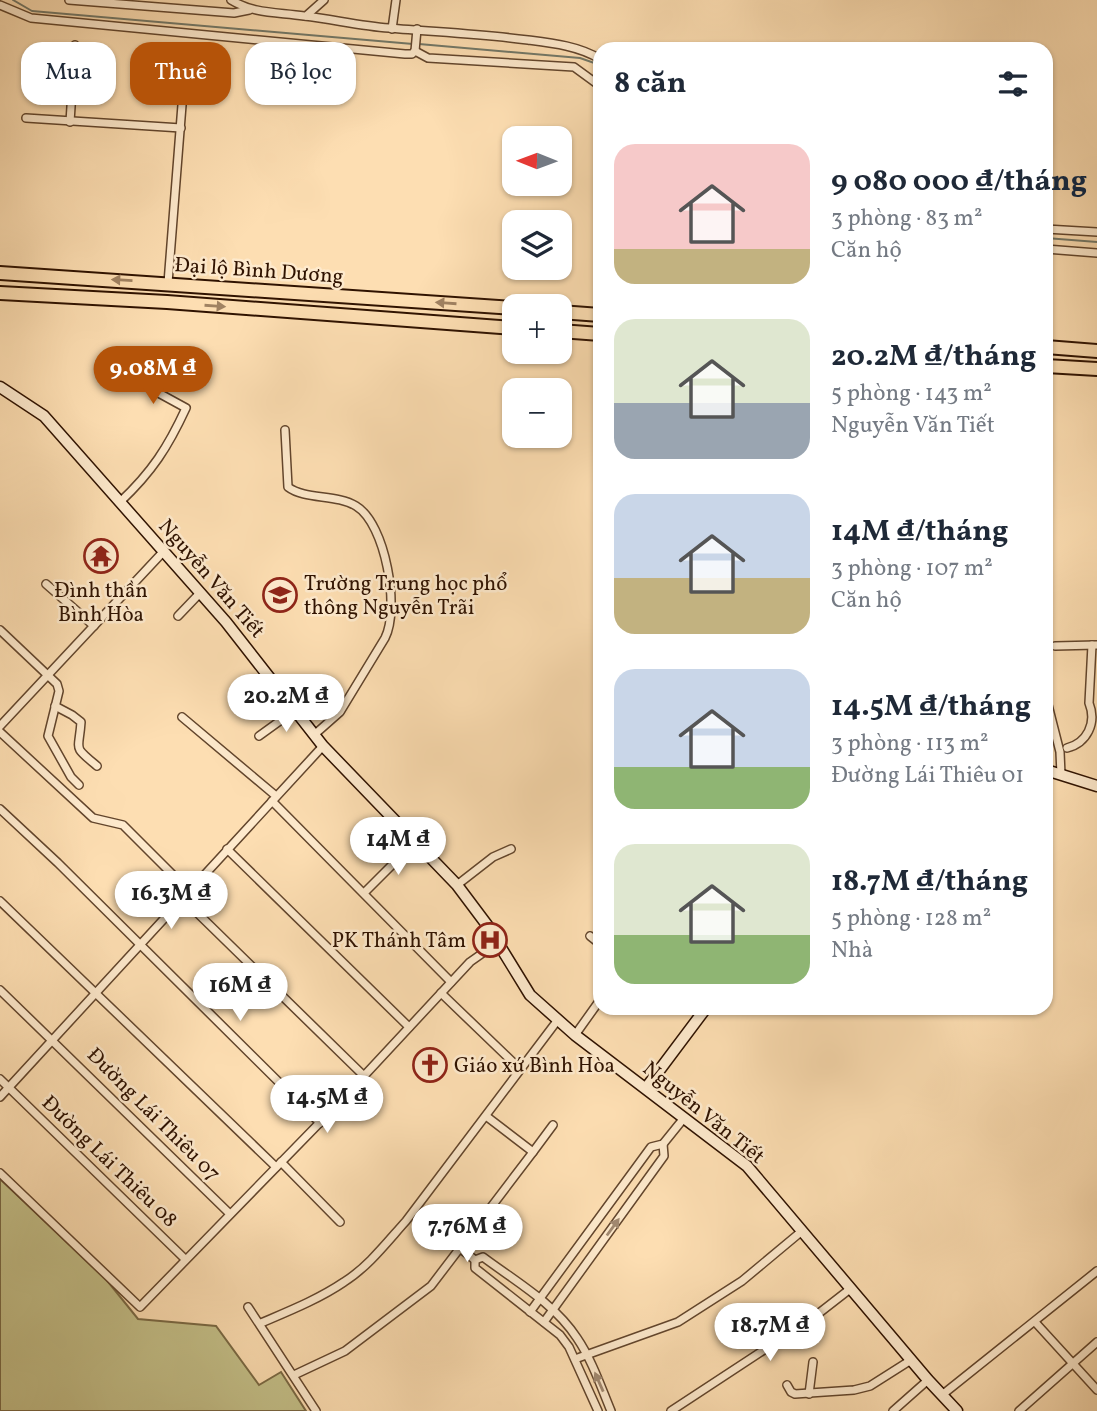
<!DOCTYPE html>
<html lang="vi">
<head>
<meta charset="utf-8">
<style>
  :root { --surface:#fff; --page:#f2f2f3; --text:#1f2937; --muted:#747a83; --accent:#b45309 }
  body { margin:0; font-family:Vollkorn,serif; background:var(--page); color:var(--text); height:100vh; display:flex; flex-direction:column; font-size:26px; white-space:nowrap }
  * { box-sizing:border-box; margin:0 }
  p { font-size:23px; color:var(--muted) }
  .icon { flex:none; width:38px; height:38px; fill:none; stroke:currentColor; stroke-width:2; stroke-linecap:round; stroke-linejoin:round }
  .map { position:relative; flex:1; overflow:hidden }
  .side { position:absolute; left:593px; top:42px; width:460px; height:973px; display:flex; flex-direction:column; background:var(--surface); border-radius:21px; box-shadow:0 2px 5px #0004 }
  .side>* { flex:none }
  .hud { position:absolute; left:21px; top:42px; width:467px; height:63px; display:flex; gap:14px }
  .needle { width:46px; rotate:271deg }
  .buttons { position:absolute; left:502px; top:126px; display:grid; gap:14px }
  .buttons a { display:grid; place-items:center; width:70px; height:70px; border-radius:14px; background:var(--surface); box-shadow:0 2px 5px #0004; font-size:35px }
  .price { position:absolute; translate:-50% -60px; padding:0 16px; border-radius:24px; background:#fff; color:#222; font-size:23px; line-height:46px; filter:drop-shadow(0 2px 4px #0008) }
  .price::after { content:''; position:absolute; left:50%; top:42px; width:21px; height:16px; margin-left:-10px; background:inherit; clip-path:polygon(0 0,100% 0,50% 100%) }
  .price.selected { background:var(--accent); color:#fff }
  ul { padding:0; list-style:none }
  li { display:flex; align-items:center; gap:21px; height:175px; padding:0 21px }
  li span { display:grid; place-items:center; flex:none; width:196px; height:140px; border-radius:21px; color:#555 }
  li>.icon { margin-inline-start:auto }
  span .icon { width:84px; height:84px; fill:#fffc; stroke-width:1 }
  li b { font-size:30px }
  h2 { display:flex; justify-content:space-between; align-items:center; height:84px; padding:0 21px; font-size:30px }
  .pill { padding:0 24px; border-radius:21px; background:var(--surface); box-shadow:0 2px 5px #0004; font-size:24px; line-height:63px }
  .pill.selected { background:var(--accent); color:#fff }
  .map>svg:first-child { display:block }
  .grass { fill:#c4c089; stroke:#7a6944; stroke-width:2 }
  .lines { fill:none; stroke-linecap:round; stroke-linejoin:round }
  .stream { stroke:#727868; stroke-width:2 }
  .street-casing { stroke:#62452c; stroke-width:10 }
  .secondary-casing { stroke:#2f1200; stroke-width:13 }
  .highway-casing { stroke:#2f1200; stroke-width:16 }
  .street { stroke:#feeacd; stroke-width:7 }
  .secondary { stroke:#feeacd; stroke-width:10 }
  .highway { stroke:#fddeb2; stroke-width:12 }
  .oneway { fill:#a08262 }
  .oneway2 { fill:#a18971 }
  .labels { text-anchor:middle; stroke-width:5; stroke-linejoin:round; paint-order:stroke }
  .street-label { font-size:21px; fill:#2f1200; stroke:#feeacd }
  .poi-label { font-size:21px; fill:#2f1200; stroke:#feeacd; text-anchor:start }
</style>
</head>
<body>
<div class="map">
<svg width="1097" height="1411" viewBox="0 0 1097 1411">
  <rect width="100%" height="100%" fill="#fddeb2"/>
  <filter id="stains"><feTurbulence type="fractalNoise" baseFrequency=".00286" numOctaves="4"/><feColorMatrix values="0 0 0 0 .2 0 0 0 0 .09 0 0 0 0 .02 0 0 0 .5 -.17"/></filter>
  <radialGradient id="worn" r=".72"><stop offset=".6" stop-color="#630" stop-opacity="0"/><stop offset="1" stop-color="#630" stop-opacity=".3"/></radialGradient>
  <polygon class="grass" points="0,1179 105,1278 138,1319 216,1326 259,1385 281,1372 306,1411 0,1411"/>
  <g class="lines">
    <g class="stream">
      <polyline points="13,0 32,11 413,44"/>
      <polyline points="419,44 580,58 600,65"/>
      <polyline points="1046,238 1097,242"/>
    </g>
    <g class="street-casing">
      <g id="street">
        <polyline points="69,0 234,13 249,10"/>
        <path d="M231,0c23,14 47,12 73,16 28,3 56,10 85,12 46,4 93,6 139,12 24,3 51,6 72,19"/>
        <polyline points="0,5 31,18 405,54 412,54 415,51"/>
        <polyline points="306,16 324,0"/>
        <polyline points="392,29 396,0"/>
        <polyline points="415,51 428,58 574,67 600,86"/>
        <polyline points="415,51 417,29"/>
        <polyline points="26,118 181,128"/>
        <polyline points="70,122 75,45"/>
        <polyline points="1046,229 1097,232"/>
        <polyline points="1046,249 1097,253"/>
        <polyline points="168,283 182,105"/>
        <path d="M285,430l3,57c17,13 48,7 68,19 30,18 44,103 29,132l-45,74 -26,23"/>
        <path d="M120,502c32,-30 48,-55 66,-94l-53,-29"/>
        <polyline points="46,584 94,626"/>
        <polyline points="178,616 200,593"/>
        <polyline points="0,630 57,684 59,691 48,736 71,777 79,785"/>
        <polyline points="1055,646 1096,645"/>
        <polyline points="1046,697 1060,752 1061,775"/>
        <path d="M55,706l17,9 9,7c-2,30 -9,23 16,44"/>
        <polyline points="182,717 276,796"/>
        <polyline points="0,726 164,551"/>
        <polyline points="0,732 93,818 123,825 189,891"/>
        <polyline points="259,736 295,710"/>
        <path d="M1067,748c20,-5 30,-25 22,-45l3,-58"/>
        <polyline points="272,801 451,982"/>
        <polyline points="0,809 58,863 320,1123"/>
        <polyline points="227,849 409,1027"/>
        <polyline points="457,885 493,857 511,849"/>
        <polyline points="364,893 415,842"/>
        <polyline points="182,898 364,1076"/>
        <polyline points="0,901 276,1167"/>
        <polyline points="590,936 600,944"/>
        <polyline points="0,990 230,1214"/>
        <polyline points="441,993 520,1069"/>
        <polyline points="575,1035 600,1000"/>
        <polyline points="0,1079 185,1259"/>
        <polyline points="0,1097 323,746"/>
        <polyline points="533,1152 553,1125"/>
        <polyline points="281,1162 340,1222"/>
        <polyline points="0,1173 140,1307 336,1106 470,962 497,943"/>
        <path d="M461,1249l14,11 8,-3c32,24 71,46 94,81 15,22 24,49 34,73"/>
        <polyline points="475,1260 475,1268 560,1335 569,1347 598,1411"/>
        <polyline points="248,1307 316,1411"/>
        <polyline points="530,1312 651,1147 663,1144 684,1118"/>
        <polyline points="544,1322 664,1156 663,1144"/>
        <polyline points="1035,1322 1097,1390"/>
        <path d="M261,1323c28,-12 58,-24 83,-41 24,-15 43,-40 62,-61l151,-200"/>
        <polyline points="575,1359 678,1322 742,1281 802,1231"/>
        <polyline points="294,1375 345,1351 431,1286 533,1152 486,1116"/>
        <polyline points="787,1385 791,1392 795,1394 854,1390 870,1386 911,1360"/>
        <polyline points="809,1394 813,1362"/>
        <polyline points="942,1395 1097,1271"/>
        <polyline points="671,1411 814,1317 850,1289"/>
        <polyline points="893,1411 928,1380"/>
        <polyline points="1019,1411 1097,1342"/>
      </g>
    </g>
    <g class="secondary-casing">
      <g id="secondary">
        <polyline points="0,387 44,416 226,622 323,746 457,885 487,925 530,995 575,1035 747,1166 928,1380 957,1411"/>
        <polyline points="1046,770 1097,786"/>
        <polyline points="646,1088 706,1008"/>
      </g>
    </g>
    <g class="highway-casing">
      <g id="highway">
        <polyline points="0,273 514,308"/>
        <polyline points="0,293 167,302 514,328"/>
        <polyline points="560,312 600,315"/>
        <polyline points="560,331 600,334"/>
        <polyline points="1046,347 1097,351"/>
        <polyline points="1046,366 1097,369"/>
      </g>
    </g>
    <use href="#street" class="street"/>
    <use href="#secondary" class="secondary"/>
    <use href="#highway" class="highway"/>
  </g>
  <defs><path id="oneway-solid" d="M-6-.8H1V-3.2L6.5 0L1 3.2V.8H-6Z" transform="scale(1.75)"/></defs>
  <g class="oneway">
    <use href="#oneway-solid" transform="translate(122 280) rotate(-177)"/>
    <use href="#oneway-solid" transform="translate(446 303) rotate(-176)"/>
    <use href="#oneway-solid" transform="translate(215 306) rotate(4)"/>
  </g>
  <g class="oneway2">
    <use href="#oneway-solid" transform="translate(613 1227) rotate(-54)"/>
    <use href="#oneway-solid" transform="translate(599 1382) rotate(-114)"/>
  </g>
  <defs>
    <g id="temple-ring" transform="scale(1.75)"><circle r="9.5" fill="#feeacd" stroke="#8f2418" stroke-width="1.5"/><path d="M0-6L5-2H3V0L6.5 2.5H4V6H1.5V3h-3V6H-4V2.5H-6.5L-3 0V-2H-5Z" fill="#8f2418"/></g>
    <g id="school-ring" transform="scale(1.75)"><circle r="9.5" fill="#feeacd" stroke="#8f2418" stroke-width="1.5"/><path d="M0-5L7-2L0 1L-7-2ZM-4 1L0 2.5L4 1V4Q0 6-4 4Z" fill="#8f2418"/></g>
    <g id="hospital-ring" transform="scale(1.75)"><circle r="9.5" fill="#feeacd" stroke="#8f2418" stroke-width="1.5"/><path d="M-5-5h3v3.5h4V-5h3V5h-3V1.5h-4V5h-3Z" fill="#8f2418"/></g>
    <g id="church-ring" transform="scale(1.75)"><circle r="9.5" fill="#feeacd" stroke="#8f2418" stroke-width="1.5"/><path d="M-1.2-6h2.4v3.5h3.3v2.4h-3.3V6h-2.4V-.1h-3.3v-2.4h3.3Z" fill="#8f2418"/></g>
  </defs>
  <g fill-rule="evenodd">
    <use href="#temple-ring" x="101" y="556"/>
    <use href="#school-ring" x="280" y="595"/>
    <use href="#hospital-ring" x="490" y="940"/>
    <use href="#church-ring" x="430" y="1065"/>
  </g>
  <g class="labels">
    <g class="street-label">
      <text transform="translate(259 270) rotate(4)" y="7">Đại lộ Bình Dương</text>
      <text transform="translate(212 578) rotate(49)" y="7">Nguyễn Văn Tiết</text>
      <text transform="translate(704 1112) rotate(39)" y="7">Nguyễn Văn Tiết</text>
      <text transform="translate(154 1114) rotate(45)" y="7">Đường Lái Thiêu 07</text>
      <text transform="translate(110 1161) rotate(44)" y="7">Đường Lái Thiêu 08</text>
    </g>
    <g class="poi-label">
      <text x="304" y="590">Trường Trung học phổ<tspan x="304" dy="24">thông Nguyễn Trãi</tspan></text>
      <text x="101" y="597" text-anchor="middle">Đình thần<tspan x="101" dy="24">Bình Hòa</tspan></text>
      <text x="466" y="947" text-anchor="end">PK Thánh Tâm</text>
      <text x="454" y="1072">Giáo xứ Bình Hòa</text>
    </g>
  </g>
  <rect width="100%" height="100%" filter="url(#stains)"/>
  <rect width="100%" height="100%" fill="url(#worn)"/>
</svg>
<div class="buttons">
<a><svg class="needle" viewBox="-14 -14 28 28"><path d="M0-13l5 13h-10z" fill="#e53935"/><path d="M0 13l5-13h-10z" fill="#747a83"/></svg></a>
<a><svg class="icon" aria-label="layers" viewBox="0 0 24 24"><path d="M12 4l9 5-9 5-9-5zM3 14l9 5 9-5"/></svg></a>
<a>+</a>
<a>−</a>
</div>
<b class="price selected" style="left:153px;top:406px">9.08M ₫</b>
<b class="price" style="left:286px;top:734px">20.2M ₫</b>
<b class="price" style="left:398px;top:877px">14M ₫</b>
<b class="price" style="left:171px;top:931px">16.3M ₫</b>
<b class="price" style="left:240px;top:1023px">16M ₫</b>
<b class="price" style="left:327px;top:1135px">14.5M ₫</b>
<b class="price" style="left:467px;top:1264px">7.76M ₫</b>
<b class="price" style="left:770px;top:1363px">18.7M ₫</b>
<div class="hud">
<a class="pill">Mua</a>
<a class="pill selected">Thuê</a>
<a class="pill">Bộ lọc</a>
</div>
<section class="side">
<h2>8 căn<svg class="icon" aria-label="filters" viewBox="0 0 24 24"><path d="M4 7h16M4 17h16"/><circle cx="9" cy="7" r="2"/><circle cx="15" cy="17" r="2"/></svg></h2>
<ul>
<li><span style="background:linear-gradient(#f6c9c9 75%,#c2b280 0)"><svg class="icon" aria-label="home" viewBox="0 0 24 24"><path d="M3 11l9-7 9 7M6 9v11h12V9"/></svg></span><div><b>9 080 000 ₫/tháng</b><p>3 phòng · 83 m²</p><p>Căn hộ</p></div></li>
<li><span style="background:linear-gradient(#dfe7d0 60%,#9aa5b1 0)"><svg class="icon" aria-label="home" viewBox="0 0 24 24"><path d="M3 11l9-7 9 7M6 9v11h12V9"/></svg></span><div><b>20.2M ₫/tháng</b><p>5 phòng · 143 m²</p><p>Nguyễn Văn Tiết</p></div></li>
<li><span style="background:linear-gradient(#c9d6e8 60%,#c2b280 0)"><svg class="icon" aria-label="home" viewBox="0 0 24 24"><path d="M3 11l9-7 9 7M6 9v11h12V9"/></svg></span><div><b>14M ₫/tháng</b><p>3 phòng · 107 m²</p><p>Căn hộ</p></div></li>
<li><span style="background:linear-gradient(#c9d6e8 70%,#8fb573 0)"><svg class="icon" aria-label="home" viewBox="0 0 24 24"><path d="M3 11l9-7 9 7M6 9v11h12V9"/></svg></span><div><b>14.5M ₫/tháng</b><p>3 phòng · 113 m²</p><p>Đường Lái Thiêu 01</p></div></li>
<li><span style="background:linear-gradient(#dfe7d0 65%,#8fb573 0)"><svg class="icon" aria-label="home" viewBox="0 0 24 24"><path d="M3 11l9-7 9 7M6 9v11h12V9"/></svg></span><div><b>18.7M ₫/tháng</b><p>5 phòng · 128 m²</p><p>Nhà</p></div></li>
</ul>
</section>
</div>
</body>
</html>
